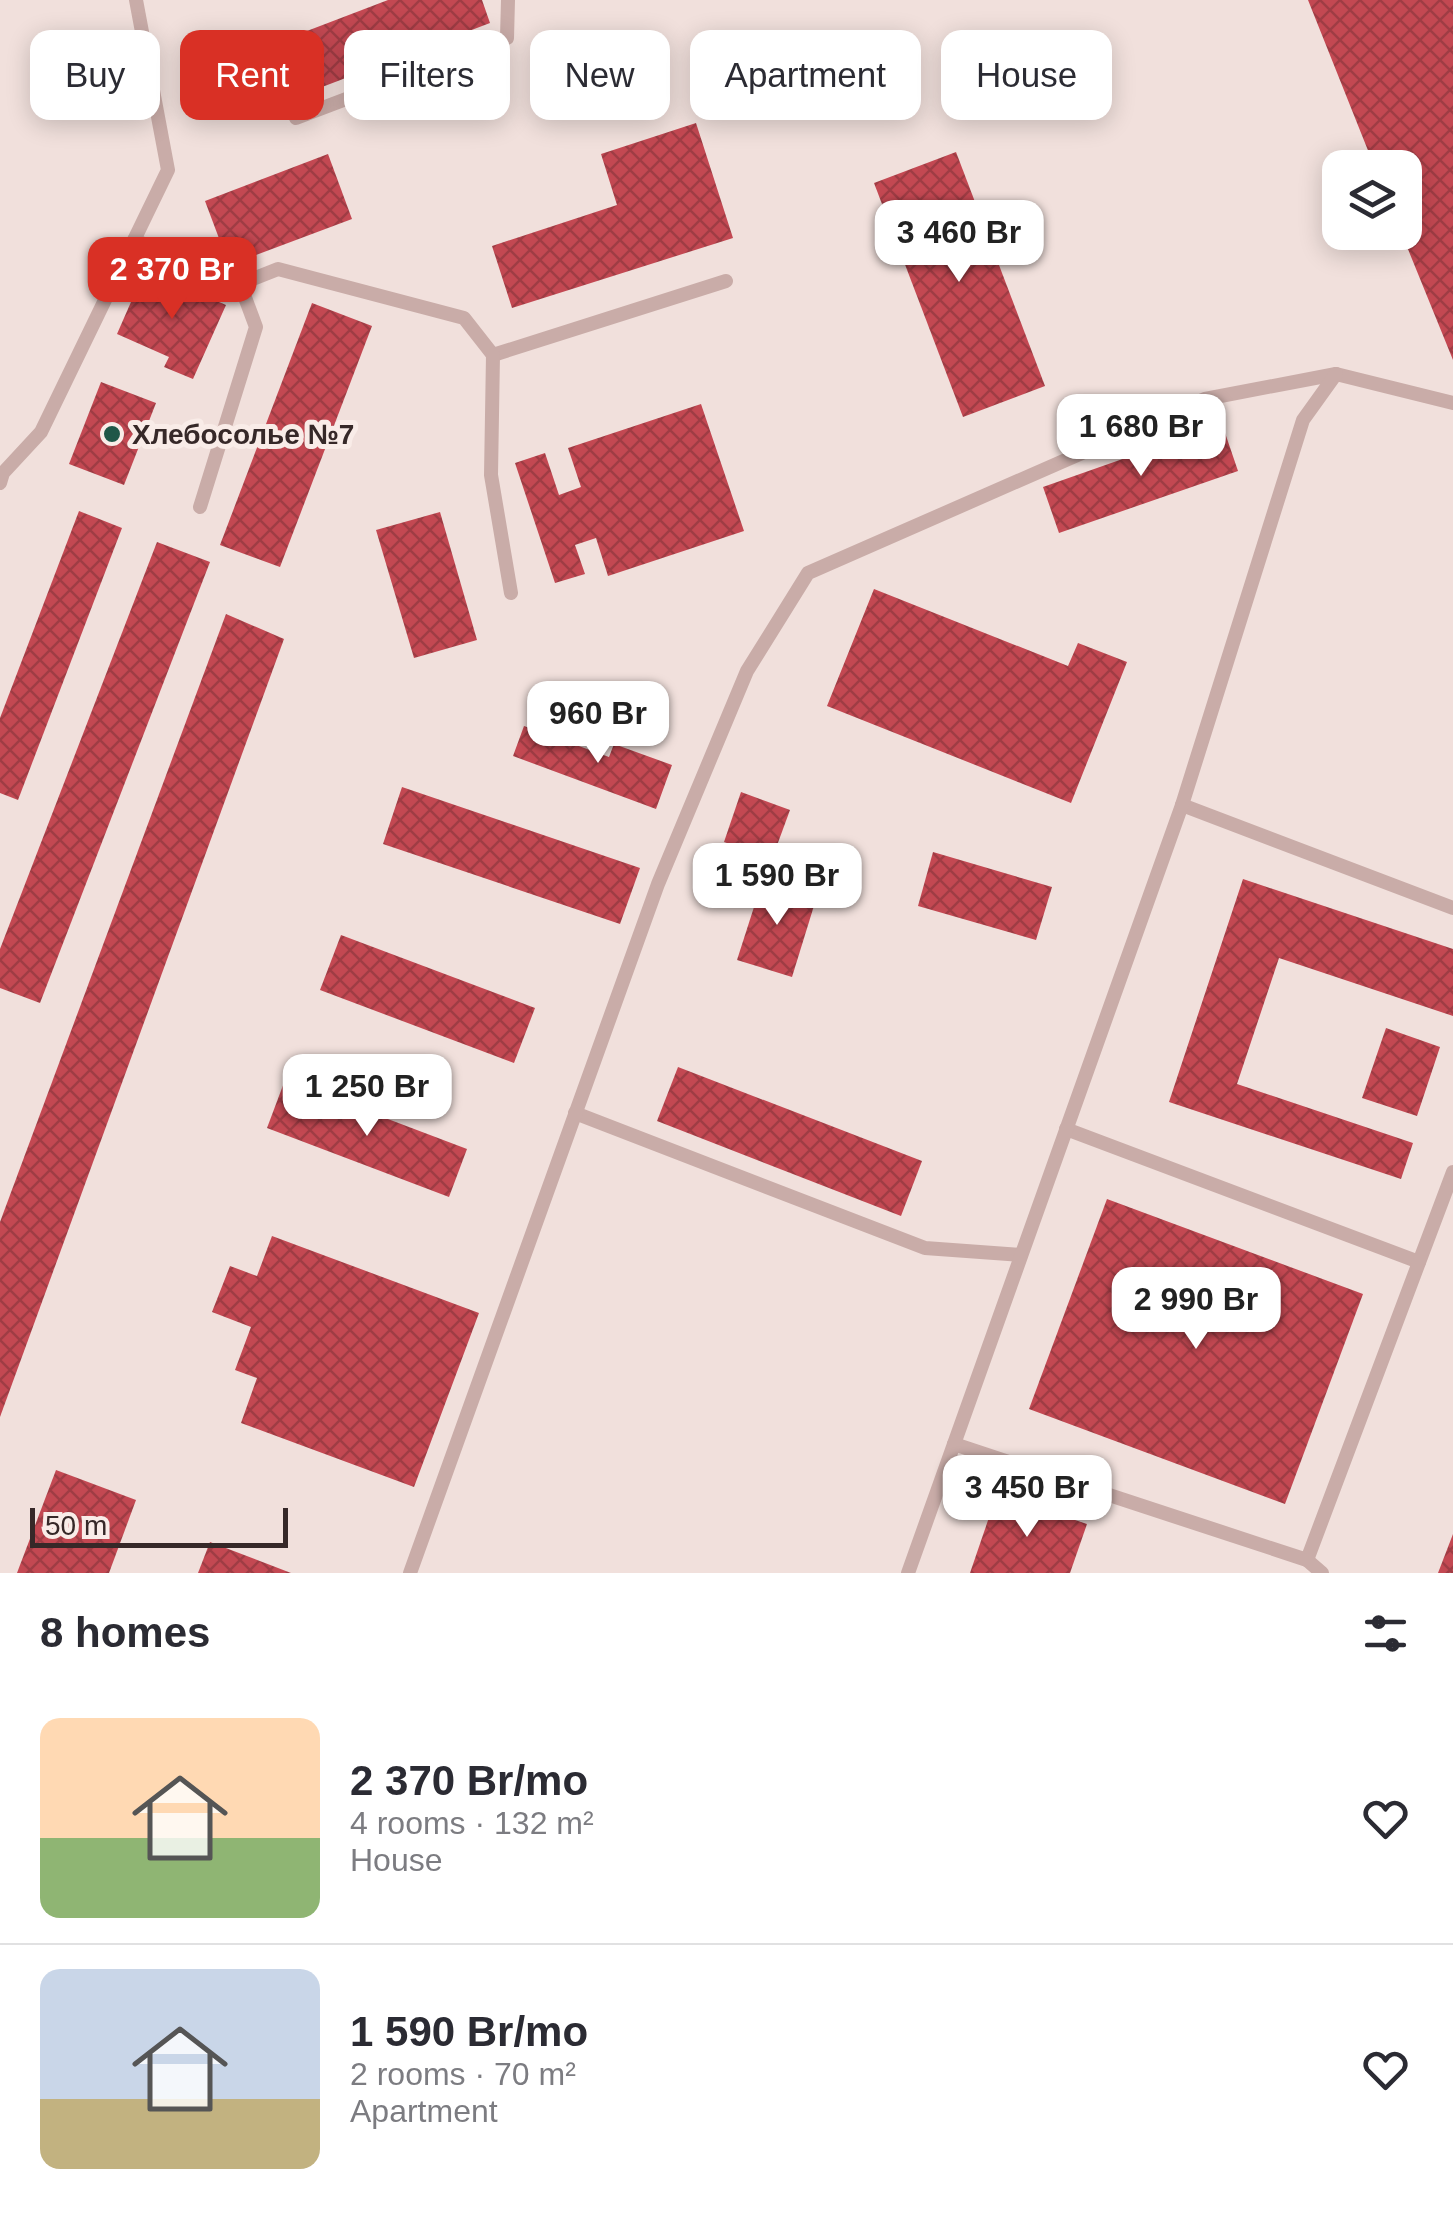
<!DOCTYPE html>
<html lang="en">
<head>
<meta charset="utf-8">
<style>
  :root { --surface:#fff; --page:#f2f2f3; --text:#2b2b33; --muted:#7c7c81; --line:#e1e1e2; --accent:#d93025 }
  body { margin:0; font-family:Arial,sans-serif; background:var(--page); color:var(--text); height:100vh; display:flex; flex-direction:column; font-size:38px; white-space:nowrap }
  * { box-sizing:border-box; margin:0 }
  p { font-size:32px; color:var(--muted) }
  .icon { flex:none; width:55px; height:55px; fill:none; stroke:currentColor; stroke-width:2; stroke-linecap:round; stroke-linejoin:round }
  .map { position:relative; height:1573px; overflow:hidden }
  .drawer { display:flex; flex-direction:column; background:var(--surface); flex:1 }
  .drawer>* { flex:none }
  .guide { position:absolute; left:30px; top:30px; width:1395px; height:90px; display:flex; gap:20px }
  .controls { position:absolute; left:1322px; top:150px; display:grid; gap:20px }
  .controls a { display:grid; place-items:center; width:100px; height:100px; border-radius:20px; background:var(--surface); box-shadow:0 5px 25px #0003; font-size:50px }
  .scale { position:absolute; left:30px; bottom:25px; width:258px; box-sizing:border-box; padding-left:10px; border:5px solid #362828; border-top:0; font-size:28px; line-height:35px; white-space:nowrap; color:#362828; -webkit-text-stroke:8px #f9ece8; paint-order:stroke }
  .price { position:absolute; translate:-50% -85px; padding:0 22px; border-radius:20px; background:#fff; color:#222; font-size:32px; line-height:65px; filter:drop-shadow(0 2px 5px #0008) }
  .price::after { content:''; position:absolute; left:50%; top:60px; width:30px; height:22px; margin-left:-15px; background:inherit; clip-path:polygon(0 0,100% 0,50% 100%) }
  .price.current { background:var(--accent); color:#fff }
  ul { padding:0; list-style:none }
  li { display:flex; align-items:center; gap:30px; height:250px; padding:0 40px }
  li+li { border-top:2px solid var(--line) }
  li span { display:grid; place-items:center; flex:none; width:280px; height:200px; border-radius:20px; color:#555 }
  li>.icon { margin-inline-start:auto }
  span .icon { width:120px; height:120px; fill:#fffc; stroke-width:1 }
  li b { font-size:42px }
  h2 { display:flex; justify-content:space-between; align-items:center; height:120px; padding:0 40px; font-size:42px }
  .pill { padding:0 35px; border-radius:20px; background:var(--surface); box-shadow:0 5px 25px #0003; font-size:35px; line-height:90px }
  .pill.current { background:var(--accent); color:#fff }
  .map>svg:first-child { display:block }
  .building { fill:url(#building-cross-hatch) }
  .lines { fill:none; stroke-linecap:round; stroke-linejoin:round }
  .service { stroke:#c9aca8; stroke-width:14 }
  .poi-dot { fill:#1f5748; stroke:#f9ece8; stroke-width:4 }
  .labels { text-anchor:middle; stroke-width:10; stroke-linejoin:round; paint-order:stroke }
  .poi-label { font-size:28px; font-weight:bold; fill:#362828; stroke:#f9ece8; text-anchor:start }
</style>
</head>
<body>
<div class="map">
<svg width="1453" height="1573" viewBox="0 0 1453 1573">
  <defs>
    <pattern id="building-cross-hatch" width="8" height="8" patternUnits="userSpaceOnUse" patternTransform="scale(2.5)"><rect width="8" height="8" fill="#c34852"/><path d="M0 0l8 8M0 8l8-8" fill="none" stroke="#9f3c44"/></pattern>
  </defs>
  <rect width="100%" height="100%" fill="#f1e0dc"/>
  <g class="building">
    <polygon points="388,0 482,0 490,23 267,108 247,54"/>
    <polygon points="1308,0 1453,0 1453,360 1401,232 1405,232 1405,168 1375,168"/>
    <polygon points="696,123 733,238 512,308 492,246 617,205 601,154"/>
    <polygon points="956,152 1045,386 963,417 874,183"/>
    <polygon points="328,154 352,219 229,265 205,201"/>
    <polygon points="145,270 226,305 193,379 164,367 169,357 117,334"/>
    <polygon points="312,303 372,326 280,567 220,545"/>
    <polygon points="101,382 156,403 124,485 69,464"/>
    <polygon points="701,404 744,531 608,576 596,538 575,545 585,574 555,583 515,463 545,453 559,495 581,487 568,448"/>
    <polygon points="1222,424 1238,471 1059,533 1043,487"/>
    <polygon points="79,511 122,528 18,800 0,793 0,718"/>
    <polygon points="440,512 477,640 414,658 376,530"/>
    <polygon points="157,542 210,562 40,1003 0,988 0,949"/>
    <polygon points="874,589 1068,666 1078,643 1127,662 1071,803 827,706"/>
    <polygon points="226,614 284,639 0,1417 0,1222"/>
    <polygon points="524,726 609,757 614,744 672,765 656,809 513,756"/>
    <polygon points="402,787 640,868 620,924 383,844"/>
    <polygon points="741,792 790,810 772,859 724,842"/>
    <polygon points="933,852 1052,887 1036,940 918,906"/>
    <polygon points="763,879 817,896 792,977 737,960"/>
    <polygon points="1243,879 1453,949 1453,1016 1279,958 1237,1084 1413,1143 1401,1179 1169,1102"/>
    <polygon points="341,935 535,1008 514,1063 320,990"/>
    <polygon points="1386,1028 1440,1047 1417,1116 1362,1098"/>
    <polygon points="678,1067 922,1161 901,1216 657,1121"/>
    <polygon points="285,1080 467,1149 449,1197 267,1128"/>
    <polygon points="1107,1199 1363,1294 1285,1504 1029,1409"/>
    <polygon points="272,1236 479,1313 414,1487 241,1423 257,1378 235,1370 251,1327 212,1312 230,1266 257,1276"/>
    <polygon points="56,1470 136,1500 109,1573 17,1573"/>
    <polygon points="997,1494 1087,1524 1070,1573 970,1573"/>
    <polygon points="1453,1534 1453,1573 1438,1573"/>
    <polygon points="210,1542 291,1573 198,1573"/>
  </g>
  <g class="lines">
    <g class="service">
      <polyline points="296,118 507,38 508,0"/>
      <polyline points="134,240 240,284 278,269 464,318 493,355 726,281"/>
      <polyline points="493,355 491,475 511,593"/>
      <polyline points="0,483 3,473 41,432 168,170 136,0"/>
      <polyline points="200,507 256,327 240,284"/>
      <polyline points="1182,805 1453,908"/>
      <polyline points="575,1113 925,1248 1021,1255"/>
      <polyline points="1066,1129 1419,1262"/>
      <polyline points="954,1444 1307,1560 1453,1172"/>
      <polyline points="1307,1560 1322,1573"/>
      <polyline points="410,1573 658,884 747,671 808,573 1205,399 1336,374 1453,403"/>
      <polyline points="908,1573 1182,805 1303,420 1336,374"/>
    </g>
  </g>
  <circle class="poi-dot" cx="112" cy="434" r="10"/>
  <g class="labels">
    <g class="poi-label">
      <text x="132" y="444">Хлебосолье №7</text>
    </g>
  </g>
</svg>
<div class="controls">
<a><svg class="icon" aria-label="layers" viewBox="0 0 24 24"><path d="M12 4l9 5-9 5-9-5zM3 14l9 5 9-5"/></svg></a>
</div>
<div class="scale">50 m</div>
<b class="price" style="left:959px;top:285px">3 460 Br</b>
<b class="price current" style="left:172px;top:322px">2 370 Br</b>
<b class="price" style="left:1141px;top:479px">1 680 Br</b>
<b class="price" style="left:598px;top:766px">960 Br</b>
<b class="price" style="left:777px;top:928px">1 590 Br</b>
<b class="price" style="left:367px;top:1139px">1 250 Br</b>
<b class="price" style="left:1196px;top:1352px">2 990 Br</b>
<b class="price" style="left:1027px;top:1540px">3 450 Br</b>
<div class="guide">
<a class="pill">Buy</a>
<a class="pill current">Rent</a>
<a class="pill">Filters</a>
<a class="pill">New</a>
<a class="pill">Apartment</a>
<a class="pill">House</a>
</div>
</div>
<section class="drawer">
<h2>8 homes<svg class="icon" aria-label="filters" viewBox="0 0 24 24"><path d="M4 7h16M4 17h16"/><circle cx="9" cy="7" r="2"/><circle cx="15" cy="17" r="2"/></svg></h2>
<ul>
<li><span style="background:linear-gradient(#ffd9b3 60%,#8fb573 0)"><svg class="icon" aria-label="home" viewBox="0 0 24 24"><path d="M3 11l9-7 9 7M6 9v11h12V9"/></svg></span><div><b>2 370 Br/mo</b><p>4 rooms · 132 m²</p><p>House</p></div><svg class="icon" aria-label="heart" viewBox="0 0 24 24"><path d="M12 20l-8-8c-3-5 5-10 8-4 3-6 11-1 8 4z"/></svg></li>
<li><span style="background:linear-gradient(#c9d6e8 65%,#c2b280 0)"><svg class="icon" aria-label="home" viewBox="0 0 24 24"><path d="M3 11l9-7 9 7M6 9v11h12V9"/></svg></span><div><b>1 590 Br/mo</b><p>2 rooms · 70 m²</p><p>Apartment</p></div><svg class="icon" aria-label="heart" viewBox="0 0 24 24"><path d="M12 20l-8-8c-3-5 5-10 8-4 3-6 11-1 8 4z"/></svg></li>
</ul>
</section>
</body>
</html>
